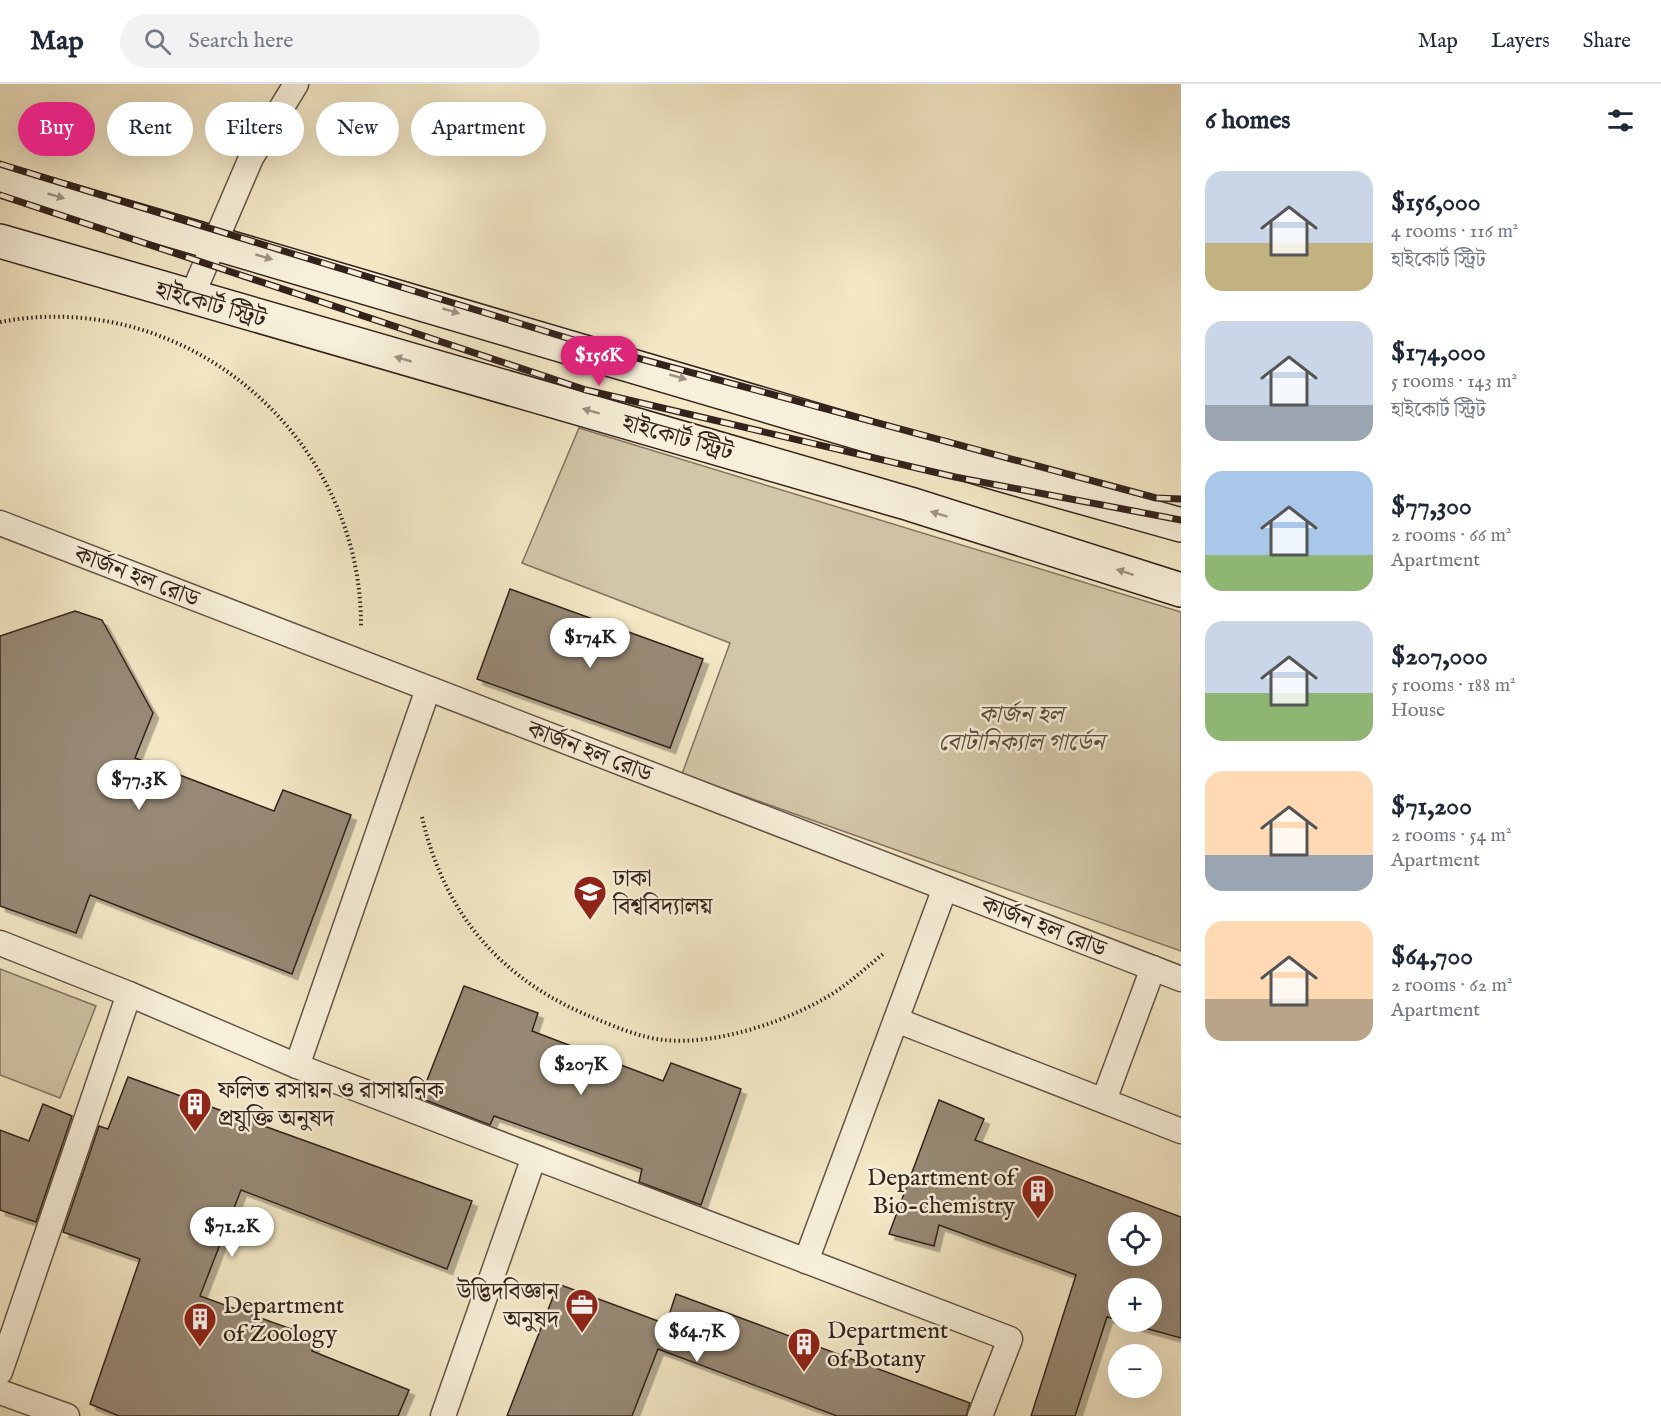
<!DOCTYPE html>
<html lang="en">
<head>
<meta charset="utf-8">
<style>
  :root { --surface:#fff; --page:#f2f2f3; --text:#1f2937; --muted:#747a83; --line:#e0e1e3; --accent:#db2777 }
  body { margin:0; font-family:"IM FELL English","Noto Serif Bengali",serif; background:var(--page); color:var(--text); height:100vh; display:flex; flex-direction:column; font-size:22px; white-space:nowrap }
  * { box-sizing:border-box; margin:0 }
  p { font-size:20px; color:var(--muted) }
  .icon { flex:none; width:33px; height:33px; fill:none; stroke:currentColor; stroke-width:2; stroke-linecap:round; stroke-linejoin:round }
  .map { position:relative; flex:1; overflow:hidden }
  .details { display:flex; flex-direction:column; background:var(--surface); width:480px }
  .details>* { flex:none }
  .guide { position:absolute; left:18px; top:18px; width:570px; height:54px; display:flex; gap:12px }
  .fabs { position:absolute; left:1108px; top:1128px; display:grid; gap:12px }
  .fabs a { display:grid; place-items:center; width:54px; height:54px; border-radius:50%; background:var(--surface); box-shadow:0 6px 24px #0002; font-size:30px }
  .price { position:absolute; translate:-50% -51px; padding:0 14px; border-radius:21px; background:#fff; color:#222; font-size:20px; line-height:39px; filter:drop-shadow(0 2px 3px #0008) }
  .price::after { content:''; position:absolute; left:50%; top:36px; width:18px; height:14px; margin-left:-9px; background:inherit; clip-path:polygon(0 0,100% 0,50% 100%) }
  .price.active { background:var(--accent); color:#fff }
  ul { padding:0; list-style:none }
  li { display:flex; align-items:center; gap:18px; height:150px; padding:0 24px }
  li span { display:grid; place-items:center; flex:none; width:168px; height:120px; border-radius:18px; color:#555 }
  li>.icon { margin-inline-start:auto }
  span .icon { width:72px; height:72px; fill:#fffc; stroke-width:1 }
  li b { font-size:26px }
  h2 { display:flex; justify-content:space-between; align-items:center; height:72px; padding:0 24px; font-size:26px }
  .tag { padding:0 21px; border-radius:27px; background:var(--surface); box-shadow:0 6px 24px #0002; font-size:21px; line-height:54px }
  .tag.active { background:var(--accent); color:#fff }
  header { display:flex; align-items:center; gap:36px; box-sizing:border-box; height:84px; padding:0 30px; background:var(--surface); border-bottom:2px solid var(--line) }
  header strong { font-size:28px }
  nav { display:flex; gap:33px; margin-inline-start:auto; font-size:21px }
  .search { width:420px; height:54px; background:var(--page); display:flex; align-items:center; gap:15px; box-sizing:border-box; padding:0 21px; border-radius:33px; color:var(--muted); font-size:22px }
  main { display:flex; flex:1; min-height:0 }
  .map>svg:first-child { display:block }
  .green { fill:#d2c6a8; stroke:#827462; stroke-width:1.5 }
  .building { fill:#978974; stroke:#33231c; stroke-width:1.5; fill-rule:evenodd; filter:url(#shadow) }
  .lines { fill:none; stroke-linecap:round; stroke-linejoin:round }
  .service-casing { stroke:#635446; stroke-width:27 }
  .secondary-casing { stroke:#33231c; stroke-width:36 }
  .path { stroke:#33231c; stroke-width:4; stroke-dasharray:1.5 3; stroke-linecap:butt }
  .service { stroke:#f7efd9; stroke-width:24 }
  .secondary { stroke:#f7efd9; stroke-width:33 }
  .rail-casing { stroke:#33231c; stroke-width:7 }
  .rail { stroke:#f7efd9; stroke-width:4.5; stroke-dasharray:14; stroke-linecap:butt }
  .oneway { fill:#9f9384 }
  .labels { text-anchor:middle; stroke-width:5; stroke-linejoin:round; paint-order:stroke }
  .street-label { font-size:24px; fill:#33231c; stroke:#f7efd9 }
  .park-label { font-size:24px; font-style:italic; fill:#5b4c3f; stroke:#f7efd9 }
  .poi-label { font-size:24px; fill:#33231c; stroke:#f7efd9; text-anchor:start }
</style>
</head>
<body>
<header>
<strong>Map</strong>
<div class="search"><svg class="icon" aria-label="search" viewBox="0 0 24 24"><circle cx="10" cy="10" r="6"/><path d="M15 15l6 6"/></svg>Search here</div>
<nav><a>Map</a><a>Layers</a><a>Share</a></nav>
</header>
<main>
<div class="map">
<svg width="1181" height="1332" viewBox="0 0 1181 1332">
  <defs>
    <filter id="shadow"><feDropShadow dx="5.5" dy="5.5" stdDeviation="0" flood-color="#0004"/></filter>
  </defs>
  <rect width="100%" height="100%" fill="#f3e7c5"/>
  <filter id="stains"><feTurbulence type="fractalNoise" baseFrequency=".00333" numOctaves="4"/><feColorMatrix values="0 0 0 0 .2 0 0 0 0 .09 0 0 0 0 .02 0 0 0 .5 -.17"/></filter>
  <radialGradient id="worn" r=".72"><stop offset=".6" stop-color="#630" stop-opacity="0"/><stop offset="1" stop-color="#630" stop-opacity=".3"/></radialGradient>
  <g class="green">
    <polygon points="579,344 1181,528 1181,867 682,690 730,559 522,479"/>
    <polygon points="0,885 96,922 60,1014 0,991"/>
  </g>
  <g class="building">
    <polygon points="510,505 703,575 670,664 477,595"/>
    <polygon points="75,527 102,536 153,629 135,674 274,727 283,706 351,731 292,890 90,811 76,849 0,822 0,552"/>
    <polygon points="464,902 538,929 532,947 663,997 671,979 741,1005 701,1121 639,1098 642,1085 494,1032 490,1041 420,1014"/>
    <polygon points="128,993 472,1117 447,1185 241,1106 200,1212 316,1254 312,1267 409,1306 398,1332 119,1332 90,1320 140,1175 63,1148 99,1042 108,1045"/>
    <path d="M939,1016l45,19 -9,21 206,77v121l-58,-16h29v-34h-33v32l-12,-3 -32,99h-44l45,-141 -137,-50 -5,21 -45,-12zM1119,1138h33v34h-33z"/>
    <polygon points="43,1020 72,1032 36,1138 0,1126 0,1046 29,1057"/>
    <polygon points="558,1200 666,1240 676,1210 970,1319 966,1332 837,1332 658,1265 632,1332 507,1332"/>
  </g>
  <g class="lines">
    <g class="service-casing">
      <g id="service">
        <polyline points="191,214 251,74 296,0"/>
        <polyline points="0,439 1181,895"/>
        <polyline points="0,859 129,910 297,982 1010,1255 980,1332"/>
        <polyline points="896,936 1181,1047"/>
        <polyline points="297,982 428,605"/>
        <polyline points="1104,1016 1153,884"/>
        <polyline points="806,1177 945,804"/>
        <polyline points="0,1288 129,910"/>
        <polyline points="0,1308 67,1332"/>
        <polyline points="443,1332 534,1073"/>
      </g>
    </g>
    <g class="secondary-casing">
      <g id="secondary">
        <polyline points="0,96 999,390 1181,441"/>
        <polyline points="0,157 910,420 1181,506"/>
      </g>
    </g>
    <g class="path">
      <path d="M0,238c187,-36 362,116 361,304"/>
      <path d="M422,733c23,100 82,166 177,203 19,8 44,18 65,20 53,6 133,-21 177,-52 14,-10 28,-23 42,-34"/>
    </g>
    <use href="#service" class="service"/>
    <use href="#secondary" class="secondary"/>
    <g class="rail-casing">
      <g id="rail">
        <polyline points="0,80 600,264 1156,414 1181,415"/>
        <polyline points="0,111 586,306 955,393 1181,436"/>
      </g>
    </g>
    <use href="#rail" class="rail"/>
  </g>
  <defs><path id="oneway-solid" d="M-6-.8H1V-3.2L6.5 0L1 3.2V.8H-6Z" transform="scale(1.5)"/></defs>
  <g class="oneway">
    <use href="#oneway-solid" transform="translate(56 112) rotate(16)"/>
    <use href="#oneway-solid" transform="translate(264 173) rotate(16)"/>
    <use href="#oneway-solid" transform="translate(451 227) rotate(16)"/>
    <use href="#oneway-solid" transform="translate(403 275) rotate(-164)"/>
    <use href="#oneway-solid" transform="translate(678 293) rotate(16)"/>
    <use href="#oneway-solid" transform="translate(591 327) rotate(-164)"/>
    <use href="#oneway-solid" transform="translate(939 430) rotate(-163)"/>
    <use href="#oneway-solid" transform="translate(1125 488) rotate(-162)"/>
  </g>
  <defs>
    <g id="university-pin" transform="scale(1.725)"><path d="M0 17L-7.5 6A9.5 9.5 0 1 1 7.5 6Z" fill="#8f2418" stroke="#f7efd9"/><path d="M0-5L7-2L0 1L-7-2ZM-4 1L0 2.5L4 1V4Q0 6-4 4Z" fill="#fff"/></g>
    <g id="building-pin" transform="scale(1.725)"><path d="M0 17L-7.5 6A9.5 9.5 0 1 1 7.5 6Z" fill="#8f2418" stroke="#f7efd9"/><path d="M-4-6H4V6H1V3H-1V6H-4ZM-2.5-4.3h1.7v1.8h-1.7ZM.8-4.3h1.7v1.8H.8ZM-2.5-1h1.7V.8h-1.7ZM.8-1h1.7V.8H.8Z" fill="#fff"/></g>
    <g id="office-pin" transform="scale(1.725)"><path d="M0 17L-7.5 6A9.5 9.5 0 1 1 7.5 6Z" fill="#8f2418" stroke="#f7efd9"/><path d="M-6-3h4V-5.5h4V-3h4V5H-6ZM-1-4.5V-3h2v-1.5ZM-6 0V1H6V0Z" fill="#fff"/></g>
  </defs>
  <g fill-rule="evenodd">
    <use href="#university-pin" x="590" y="808"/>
    <use href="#building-pin" x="195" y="1020"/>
    <use href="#building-pin" x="1038" y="1107"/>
    <use href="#office-pin" x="582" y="1221"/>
    <use href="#building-pin" x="200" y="1235"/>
    <use href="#building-pin" x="804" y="1260"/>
  </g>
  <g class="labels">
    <g class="street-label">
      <text transform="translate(211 220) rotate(16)" y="8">হাইকোর্ট স্ট্রিট</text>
      <text transform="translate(678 353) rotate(16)" y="8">হাইকোর্ট স্ট্রিট</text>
      <text transform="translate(137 492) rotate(21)" y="8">কার্জন হল রোড</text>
      <text transform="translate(590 667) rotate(21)" y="8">কার্জন হল রোড</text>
      <text transform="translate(1044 842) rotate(21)" y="8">কার্জন হল রোড</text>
    </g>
    <g class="park-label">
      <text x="1021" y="638">কার্জন হল<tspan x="1021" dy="28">বোটানিক্যাল গার্ডেন</tspan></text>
    </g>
    <g class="poi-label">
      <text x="613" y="802">ঢাকা<tspan x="613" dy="28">বিশ্ববিদ্যালয়</tspan></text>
      <text x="218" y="1014">ফলিত রসায়ন ও রাসায়নিক<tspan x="218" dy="28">প্রযুক্তি অনুষদ</tspan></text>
      <text x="1015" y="1101" text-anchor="end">Department of<tspan x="1015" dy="28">Bio-chemistry</tspan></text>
      <text x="559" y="1215" text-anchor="end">উদ্ভিদবিজ্ঞান<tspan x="559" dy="28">অনুষদ</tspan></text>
      <text x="223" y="1229">Department<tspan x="223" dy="28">of Zoology</tspan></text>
      <text x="827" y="1254">Department<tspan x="827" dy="28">of Botany</tspan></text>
    </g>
  </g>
  <rect width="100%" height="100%" filter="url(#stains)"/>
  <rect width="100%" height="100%" fill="url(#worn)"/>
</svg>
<div class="fabs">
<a><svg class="icon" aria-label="locate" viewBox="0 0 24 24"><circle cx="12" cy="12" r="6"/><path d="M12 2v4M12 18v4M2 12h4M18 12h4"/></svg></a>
<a>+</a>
<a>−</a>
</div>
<b class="price active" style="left:599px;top:303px">$156K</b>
<b class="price" style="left:590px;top:585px">$174K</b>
<b class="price" style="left:139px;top:727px">$77.3K</b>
<b class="price" style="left:581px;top:1012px">$207K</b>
<b class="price" style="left:232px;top:1174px">$71.2K</b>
<b class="price" style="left:697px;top:1279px">$64.7K</b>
<div class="guide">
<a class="tag active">Buy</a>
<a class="tag">Rent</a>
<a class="tag">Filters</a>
<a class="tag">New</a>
<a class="tag">Apartment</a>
</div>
</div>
<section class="details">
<h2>6 homes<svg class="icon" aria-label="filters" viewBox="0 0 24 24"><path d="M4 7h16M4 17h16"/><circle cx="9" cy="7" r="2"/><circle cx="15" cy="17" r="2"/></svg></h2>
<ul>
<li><span style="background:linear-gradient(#c9d6e8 60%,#c2b280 0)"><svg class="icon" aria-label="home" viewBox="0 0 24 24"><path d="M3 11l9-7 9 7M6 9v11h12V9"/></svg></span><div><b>$156,000</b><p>4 rooms · 116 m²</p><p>হাইকোর্ট স্ট্রিট</p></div></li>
<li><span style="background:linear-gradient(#c9d6e8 70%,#9aa5b1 0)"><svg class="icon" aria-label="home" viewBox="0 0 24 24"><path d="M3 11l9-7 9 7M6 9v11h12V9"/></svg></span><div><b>$174,000</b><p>5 rooms · 143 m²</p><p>হাইকোর্ট স্ট্রিট</p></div></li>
<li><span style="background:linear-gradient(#a9c7e8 70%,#8fb573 0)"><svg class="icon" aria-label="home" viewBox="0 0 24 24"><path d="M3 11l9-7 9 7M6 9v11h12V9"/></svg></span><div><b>$77,300</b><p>2 rooms · 66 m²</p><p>Apartment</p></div></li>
<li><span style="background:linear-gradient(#c9d6e8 60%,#8fb573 0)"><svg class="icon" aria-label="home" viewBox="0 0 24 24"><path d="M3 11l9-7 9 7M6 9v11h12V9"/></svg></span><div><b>$207,000</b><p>5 rooms · 188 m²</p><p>House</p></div></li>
<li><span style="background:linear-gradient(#ffd9b3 70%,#9aa5b1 0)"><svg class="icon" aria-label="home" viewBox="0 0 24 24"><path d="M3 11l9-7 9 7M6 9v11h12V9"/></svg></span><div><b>$71,200</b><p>2 rooms · 54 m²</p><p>Apartment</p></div></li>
<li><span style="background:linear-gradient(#ffd9b3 65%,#b9a48a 0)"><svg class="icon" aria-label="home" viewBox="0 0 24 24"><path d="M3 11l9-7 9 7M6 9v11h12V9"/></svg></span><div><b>$64,700</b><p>2 rooms · 62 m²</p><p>Apartment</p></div></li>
</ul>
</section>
</main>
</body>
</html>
